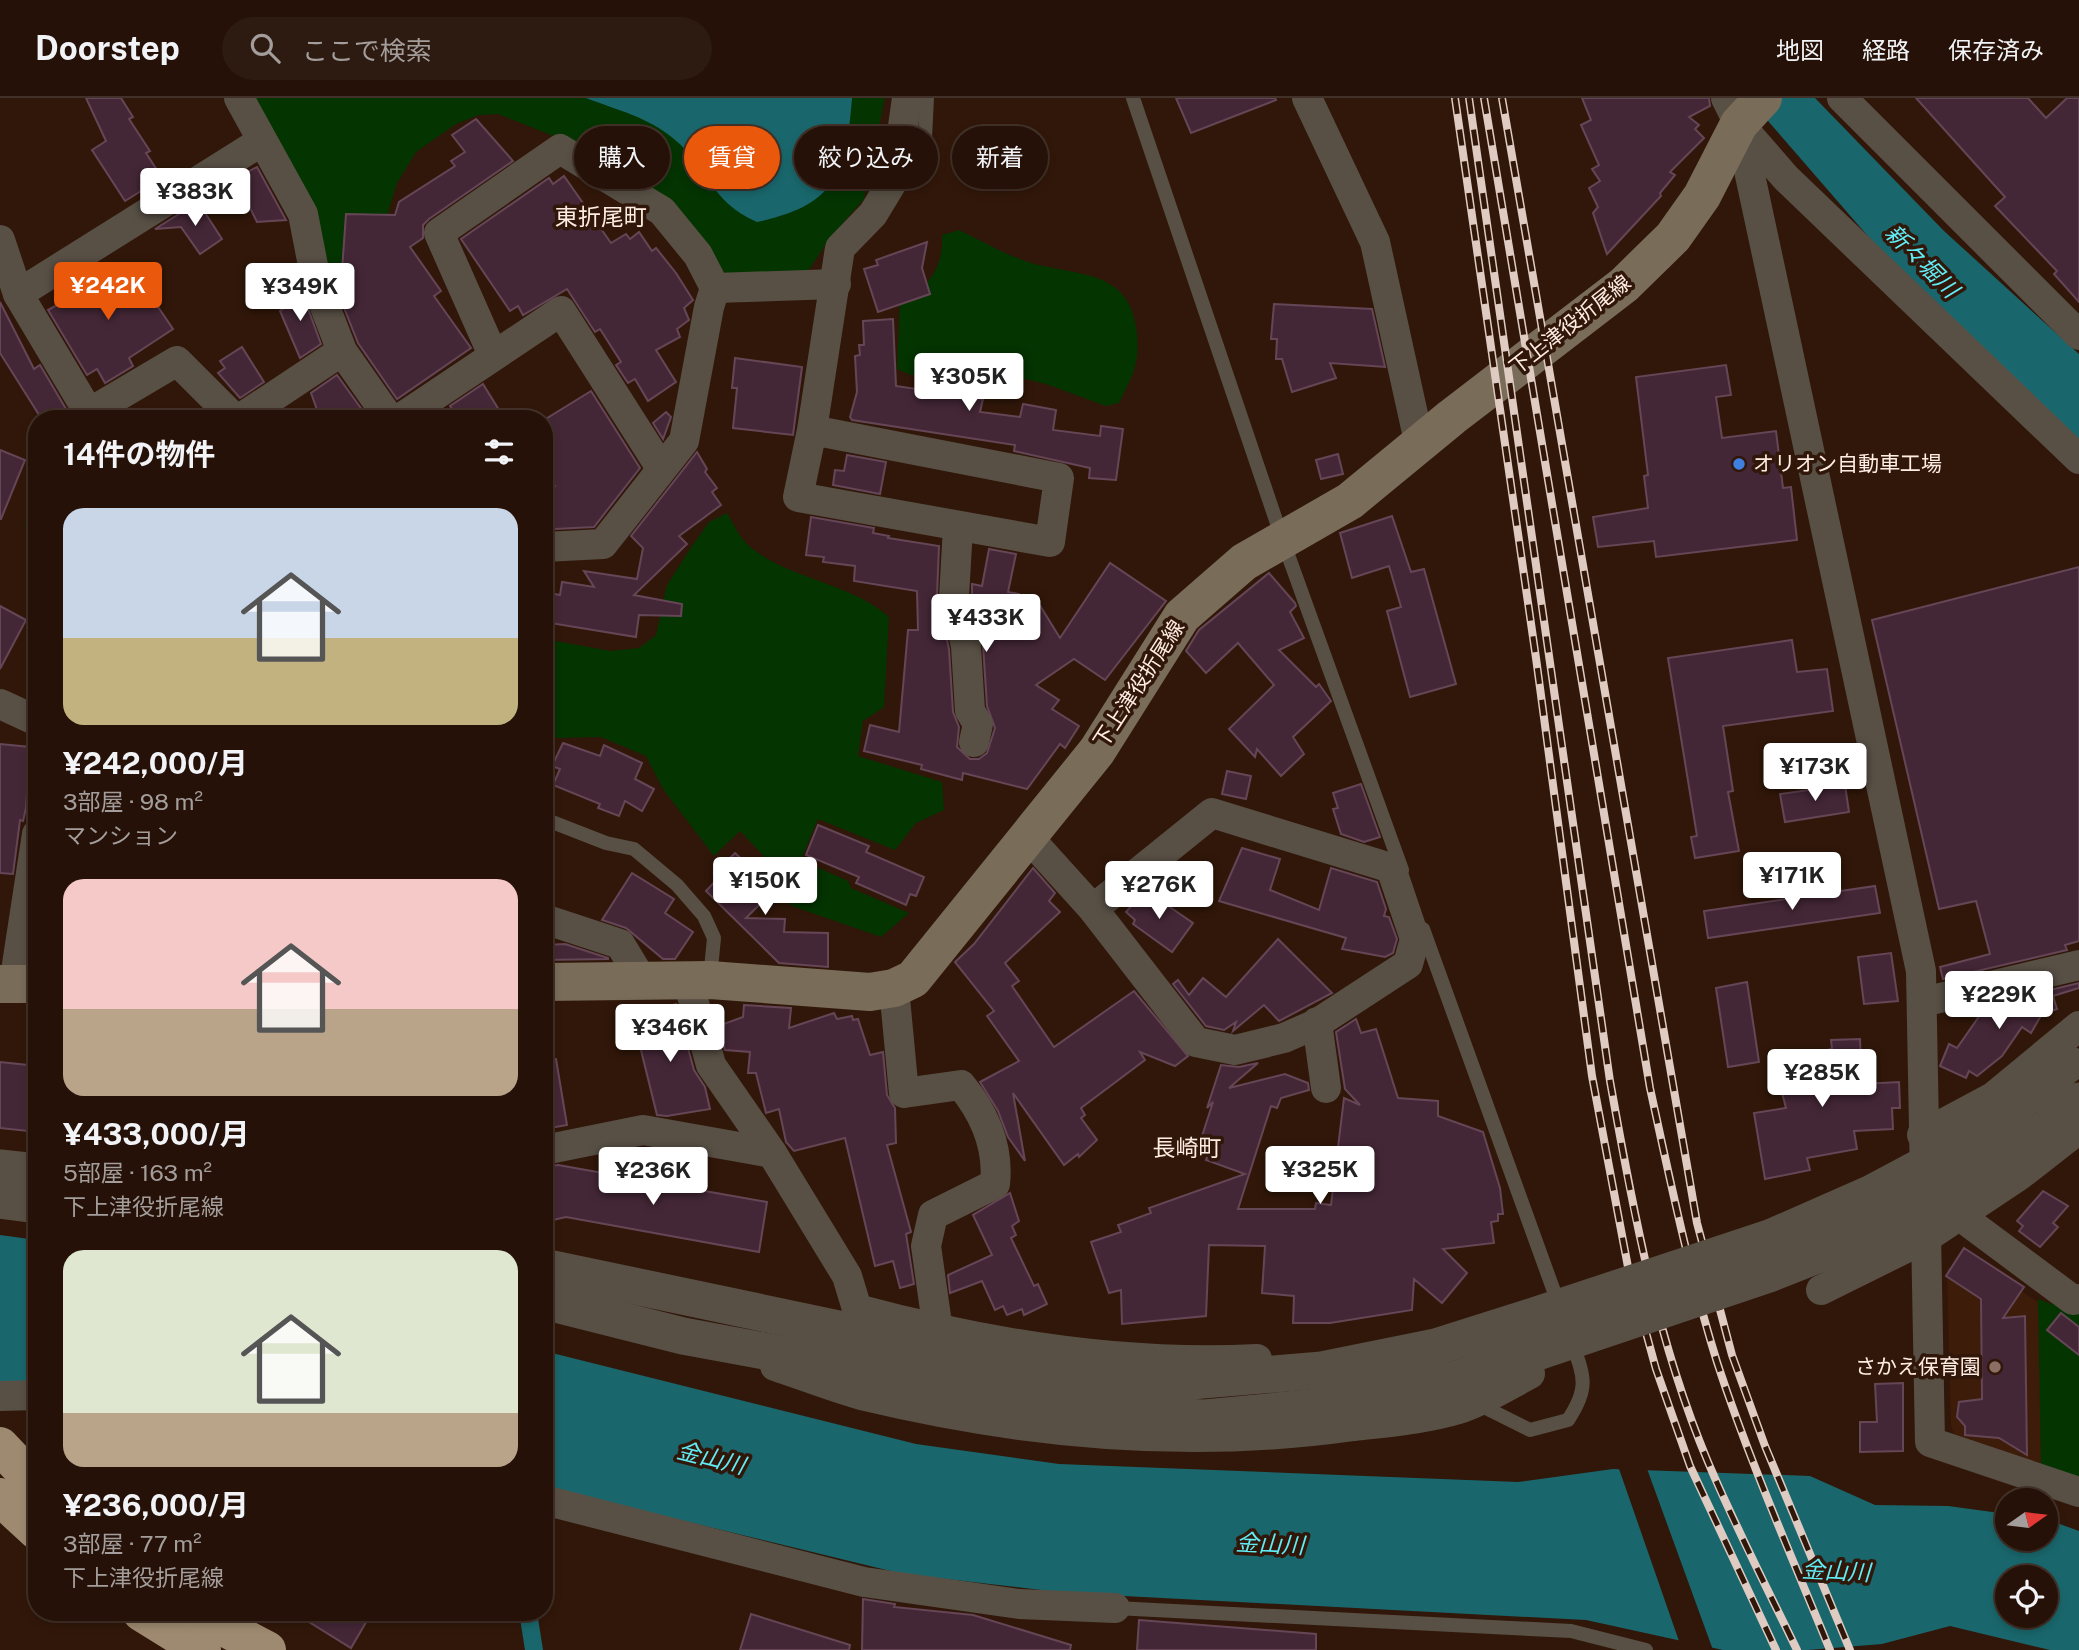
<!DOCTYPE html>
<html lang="ja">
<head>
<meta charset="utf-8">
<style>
  :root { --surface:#251107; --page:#2d1a11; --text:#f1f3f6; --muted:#a39d9b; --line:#423128; --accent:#ea580c }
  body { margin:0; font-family:"Public Sans","Noto Sans JP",sans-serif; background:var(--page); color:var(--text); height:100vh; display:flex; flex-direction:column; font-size:26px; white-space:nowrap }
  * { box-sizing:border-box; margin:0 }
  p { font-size:23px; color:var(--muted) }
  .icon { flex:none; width:38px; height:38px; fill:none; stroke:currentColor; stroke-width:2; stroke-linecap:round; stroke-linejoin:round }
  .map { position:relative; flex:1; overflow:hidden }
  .details { position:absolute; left:28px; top:312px; width:525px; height:1211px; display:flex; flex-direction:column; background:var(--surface); border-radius:28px; box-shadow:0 4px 10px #0003,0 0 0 2px var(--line) }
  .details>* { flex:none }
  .guide { position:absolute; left:574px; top:28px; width:665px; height:63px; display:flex; gap:14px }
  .needle { width:46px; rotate:76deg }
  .tools { position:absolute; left:1995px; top:1390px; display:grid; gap:14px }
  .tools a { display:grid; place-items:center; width:63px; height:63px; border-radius:50%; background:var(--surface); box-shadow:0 4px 10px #0003,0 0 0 2px var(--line); font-size:35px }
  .price { position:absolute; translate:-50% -60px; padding:0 16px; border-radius:7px; background:#fff; color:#222; font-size:23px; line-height:46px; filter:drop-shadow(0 2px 4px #0008) }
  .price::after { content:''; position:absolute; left:50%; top:42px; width:21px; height:16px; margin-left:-10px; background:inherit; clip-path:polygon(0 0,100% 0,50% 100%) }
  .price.on { background:var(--accent); color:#fff }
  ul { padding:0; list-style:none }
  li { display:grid; align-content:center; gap:14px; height:371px; padding:0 35px }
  li span { display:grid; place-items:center; height:217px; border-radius:21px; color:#555 }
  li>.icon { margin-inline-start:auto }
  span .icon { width:126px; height:126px; fill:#fffc; stroke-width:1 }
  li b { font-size:30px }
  h2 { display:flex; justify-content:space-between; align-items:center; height:84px; padding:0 35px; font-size:30px }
  .chip { padding:0 24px; border-radius:32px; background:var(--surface); box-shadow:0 4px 10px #0003,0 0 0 2px var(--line); font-size:24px; line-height:63px }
  .chip.on { background:var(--accent); color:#fff }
  header { display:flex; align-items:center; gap:42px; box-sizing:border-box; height:98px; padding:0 35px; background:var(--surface); border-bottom:2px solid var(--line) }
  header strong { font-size:33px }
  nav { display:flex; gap:38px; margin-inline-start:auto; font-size:24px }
  .search { width:490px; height:63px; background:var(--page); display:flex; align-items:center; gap:18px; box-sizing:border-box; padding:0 24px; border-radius:38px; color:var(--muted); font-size:26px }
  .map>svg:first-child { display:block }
  .built { fill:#3d1c0a }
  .green { fill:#043400 }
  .water { fill:#19676c; fill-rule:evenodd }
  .pier { fill:#311709 }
  .building { fill:#442736; stroke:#654656; stroke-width:2 }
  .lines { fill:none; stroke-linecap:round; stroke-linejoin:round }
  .service { stroke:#585045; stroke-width:14 }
  .minor { stroke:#585045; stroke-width:30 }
  .tertiary { stroke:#585045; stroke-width:37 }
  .secondary { stroke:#796c59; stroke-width:38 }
  .trunk { stroke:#9e8a70; stroke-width:38 }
  .rail-casing { stroke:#dfcbc1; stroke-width:8 }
  .rail { stroke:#311709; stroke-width:5; stroke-dasharray:16; stroke-linecap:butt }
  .tertiary-bridge { stroke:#585045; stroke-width:37 }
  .shop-dot { fill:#3f7fe0; stroke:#311709; stroke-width:2.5 }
  .education-dot { fill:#8d6e63; stroke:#311709; stroke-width:2.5 }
  .labels { text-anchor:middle; stroke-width:7; stroke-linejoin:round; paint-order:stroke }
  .street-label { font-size:21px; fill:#ffece3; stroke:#311709 }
  .poi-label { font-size:21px; fill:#ffece3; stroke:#311709; text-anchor:start }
  .neighbourhood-label { font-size:23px; fill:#ffece3; stroke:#311709 }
  .water-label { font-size:23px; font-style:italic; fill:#61edf7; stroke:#311709 }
</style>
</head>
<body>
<header>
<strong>Doorstep</strong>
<div class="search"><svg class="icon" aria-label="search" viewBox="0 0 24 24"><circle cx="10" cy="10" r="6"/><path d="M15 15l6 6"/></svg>ここで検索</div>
<nav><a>地図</a><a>経路</a><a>保存済み</a></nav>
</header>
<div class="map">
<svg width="2079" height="1552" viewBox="0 0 2079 1552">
  <rect width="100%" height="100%" fill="#311709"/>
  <polygon class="built" points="1972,1159 2049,1212 2046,1381 1966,1360 1951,1329 1947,1171"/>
  <g class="green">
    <polygon points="245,0 885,0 864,101 829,141 803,181 733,181 556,39 498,16 479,17 456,26 416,54 397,85 389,111 381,163 322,179"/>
    <path d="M959,132c23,11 45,24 69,32 45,14 100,6 108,65 5,33 -2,47 -17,76l-13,3 -60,-22 -67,-16 -68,7 -14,-6 3,-71c29,-8 44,-33 42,-63z"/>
    <polygon points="37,407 37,438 25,429 27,411"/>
    <path d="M727,415c6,10 13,25 21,32 39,34 102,37 141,72l-5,90 -21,14 -5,35 84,26 2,28 -28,13 -21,27 -77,-31 -17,41 47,21 3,7 58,25 -28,24 -89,-31 -28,-27 11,-11 -35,-37 -26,25 -51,-67 -17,-33 -45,-19 -46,1 -11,-5v-94l67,12 28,-3 17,-13 11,-50 23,-36 19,-27z"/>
    <polygon points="2038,1201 2079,1216 2079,1384 2041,1369"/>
  </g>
  <g class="water">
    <path d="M586,0h266c-6,75 -15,107 -95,124 -47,-20 -49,-55 -83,-83 -26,-22 -57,-29 -88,-41z"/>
    <polygon points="1748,0 1815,0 1944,133 2079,256 2079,346 1886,159"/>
    <polygon points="0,1137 37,1142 37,1285 0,1283"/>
    <path d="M544,1253l372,93 143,20 459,18 95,-13 197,7 65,29 73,1 59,8v24h39v-19l33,12v119h-29l-100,-24 -68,18 -74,6h-85l-137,-30 -519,-27 -164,-19 -359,-87zM2007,1479h39v38h-39z"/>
    <polygon points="519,1514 537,1514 543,1552 525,1552"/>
  </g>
  <polygon class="pier" points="1618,1368 1646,1368 1713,1552 1680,1546"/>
  <g class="building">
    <polygon points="86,0 121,0 133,19 129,21 150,53 146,55 162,80 125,103 92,52 106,43"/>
    <polygon points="1176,0 1275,0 1276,2 1191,35"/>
    <polygon points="1582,0 1709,0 1710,8 1689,19 1699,27 1695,31 1704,40 1670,74 1675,77 1660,95 1661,98 1607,156 1593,115 1598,109 1589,90 1600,83 1592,71 1599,67 1581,27 1591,22"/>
    <polygon points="1916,0 2028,0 2046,20 2067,0 2079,0 2079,204 2054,176 2057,173 1995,108 2005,99"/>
    <polygon points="476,21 513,63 429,121 423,127 423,140 410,149 441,193 434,198 471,250 397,301 358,245 335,187 345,187 342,173 346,116 395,117 399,104 455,68 451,63 465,54 452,37"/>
    <polygon points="257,69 286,122 257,124 235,80"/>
    <polygon points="564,78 611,145 626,136 630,141 639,134 652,153 656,150 676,175 693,202 684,210 689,222 677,231 680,239 656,252 676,284 648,303 635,281 628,285 616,267 621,264 600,231 595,234 567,191 523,217 518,208 510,213 461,141 549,80 553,86"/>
    <polygon points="198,104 222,141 200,156 181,129 155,131"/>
    <polygon points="927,144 922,170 930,196 878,214 864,171 878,167 876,162"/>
    <polygon points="123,166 147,203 152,200 173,231 129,260 133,268 105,285 97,271 87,277 48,212 59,206 55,200 60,197 58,193 77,180 83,188 115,167 117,170"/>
    <polygon points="287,185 299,186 321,246 300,260 280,213 295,202"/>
    <polygon points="0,204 34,271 40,267 69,316 63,320 41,320 0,255"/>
    <polygon points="1274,206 1372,211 1385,269 1330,265 1336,280 1292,294 1282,261 1276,261 1277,241 1271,241"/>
    <polygon points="893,221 896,288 983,301 980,314 1020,319 1023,306 1056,312 1053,332 1100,338 1101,328 1123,331 1116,382 1089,380 1090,370 1014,353 1015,347 852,322 850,319 857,294 855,258 860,257 859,247 864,247 863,223"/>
    <polygon points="242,249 264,284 240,300 218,275 225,270 220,263"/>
    <polygon points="735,260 802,269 793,337 733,330 737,290 732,290"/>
    <polygon points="1726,267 1731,297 1716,299 1722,340 1776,333 1783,390 1791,389 1797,442 1656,459 1654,443 1598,449 1593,419 1648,410 1644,378 1648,377 1636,279"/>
    <polygon points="337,277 368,320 320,320 311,295"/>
    <polygon points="483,286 504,320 458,320 450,308"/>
    <polygon points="591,293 640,370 594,429 555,431 544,415 544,395 555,388 544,372 544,322"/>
    <polygon points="666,314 671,319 663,341 653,325"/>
    <polygon points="0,352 25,362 1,421 0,421"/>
    <polygon points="697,354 707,371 705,374 717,390 712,394 721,407 679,438 687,446 634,497 682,506 681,518 639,517 636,539 544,524 544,494 560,497 562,484 594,489 584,473 637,481 643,450 631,438"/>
    <polygon points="1338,356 1343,376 1321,381 1316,362"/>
    <polygon points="847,357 886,364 880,396 833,387 835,372 844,373"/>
    <polygon points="1392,418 1411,474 1424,471 1456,586 1410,599 1387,513 1401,509 1389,468 1352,480 1340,435"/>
    <polygon points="811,419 874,430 873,435 889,438 888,440 939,448 937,498 949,551 953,614 959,629 957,649 970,661 979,661 987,655 995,630 987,608 983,547 972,497 972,486 982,488 989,451 1016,456 1008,494 1019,496 1015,521 1039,506 1060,540 1110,465 1166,503 1105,582 1074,561 1036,587 1059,602 1052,611 1079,628 1065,650 1060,646 1027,691 963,675 962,682 921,671 922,667 864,653 870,627 899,634 908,532 918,532 917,493 854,483 855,468 823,464 824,459 806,457"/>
    <polygon points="2079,469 2079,843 2065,847 2067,852 1943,881 1940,869 1990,856 1976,803 1939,811 1872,522"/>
    <polygon points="1269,475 1295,505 1296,508 1290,514 1304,540 1279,552 1316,589 1319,586 1331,603 1293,639 1304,656 1281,678 1257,651 1255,659 1229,631 1274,587 1238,545 1206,575 1186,553 1199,532"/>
    <polygon points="0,508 26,522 0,571"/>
    <polygon points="1792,542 1797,574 1827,571 1833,613 1723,628 1733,693 1728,694 1739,753 1695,760 1691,739 1697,738 1668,560"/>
    <polygon points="563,645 600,658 604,647 642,665 635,681 654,691 642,713 625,703 619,718 598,710 600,706 553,687 560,671 552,668"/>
    <polygon points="0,646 30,649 26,710 23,723 20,722 13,776 0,775"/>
    <polygon points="1227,673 1251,678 1246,701 1222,696"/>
    <polygon points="1361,686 1380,739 1364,744 1341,736 1333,711 1338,710 1333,695"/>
    <polygon points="1845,687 1849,714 1785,724 1780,696"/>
    <polygon points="818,727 869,748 866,754 924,779 916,798 910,796 906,807 856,785 859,779 806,757"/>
    <polygon points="1242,750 1280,761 1270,792 1319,812 1331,770 1377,784 1386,811 1384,818 1389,819 1397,841 1393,855 1385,859 1342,851 1346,840 1219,803"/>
    <polygon points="735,755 760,778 757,781 771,795 746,820 785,821 784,834 828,835 828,869 779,865 706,793 719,779 714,775"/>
    <polygon points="1033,770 1055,795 1049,803 1060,814 1005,865 1019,883 1012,888 1054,949 1134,893 1188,958 1175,968 1140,954 1145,962 1081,1010 1085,1017 1081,1020 1097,1042 1079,1059 1078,1056 1064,1067 1013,995 1025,1063 1008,1039 998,1013 980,984 1019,963 987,918 994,913 955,864 974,846"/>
    <polygon points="632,775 674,801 665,815 693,834 675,861 663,861 626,830 602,822"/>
    <polygon points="1875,788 1880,815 1708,840 1704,813"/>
    <polygon points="1145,792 1193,825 1172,854 1133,826 1135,822 1126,814"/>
    <polygon points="1278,841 1332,895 1279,923 1264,907 1233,933 1236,924 1224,932 1206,928 1173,886 1178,882 1189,897 1203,880 1226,899"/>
    <polygon points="565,846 608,860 608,861 544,862 544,847"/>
    <polygon points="1891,855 1898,903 1864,906 1858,859"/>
    <polygon points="1747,884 1759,964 1728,969 1716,890"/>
    <polygon points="2079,885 2079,890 2053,898 2057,911 2042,916 2031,935 2022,929 2002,958 1977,978 1969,973 1966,980 1940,968 1949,946 1957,950 1987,907"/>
    <polygon points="676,906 694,972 705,989 710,1011 667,1018 657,1017 636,932 641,931 638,918"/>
    <polygon points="744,907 791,910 789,930 834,915 837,921 852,918 853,922 858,921 870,957 883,954 887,997 895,1010 896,1045 887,1047 911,1134 906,1136 914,1186 900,1190 893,1163 875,1168 845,1040 794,1053 786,1044 779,1011 766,1015 756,975 748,975 750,954 725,952 718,928 743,919"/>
    <polygon points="1356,921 1361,935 1376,931 1398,1000 1438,1003 1438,1018 1483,1034 1500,1090 1503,1116 1498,1116 1498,1123 1491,1124 1494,1145 1443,1151 1467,1175 1442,1205 1414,1181 1412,1212 1330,1225 1293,1225 1294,1198 1262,1195 1265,1148 1209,1147 1206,1218 1122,1226 1121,1192 1109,1195 1091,1144 1121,1134 1118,1127 1151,1115 1149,1110 1245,1076 1206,1062 1213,1041 1202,1038 1213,1004 1207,1010 1221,967 1239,969 1258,965 1229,990 1285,976 1308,985 1309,992 1281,1000 1277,1010 1271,1008 1238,1111 1315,1111 1316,1105 1331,1107 1344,1000 1360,1007 1345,991 1336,934"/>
    <polygon points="1860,941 1862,986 1899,984 1900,1010 1892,1010 1893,1031 1854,1033 1857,1051 1807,1060 1810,1072 1765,1081 1754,1015 1786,1010 1774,963 1832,951 1831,942"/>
    <polygon points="556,961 567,1027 544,1031 544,962"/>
    <polygon points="0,964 37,968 37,1034 0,1030"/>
    <polygon points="558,1067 767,1104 759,1154 566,1119 544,1124 544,1069"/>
    <polygon points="2043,1093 2068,1108 2053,1125 2058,1129 2040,1149 2019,1133 2023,1128 2017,1123"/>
    <polygon points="1010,1095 1019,1123 1012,1128 1016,1137 1011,1140 1034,1188 1038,1186 1047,1206 1024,1217 1022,1211 1007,1217 1003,1208 995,1212 982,1183 950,1195 948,1177 992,1157 973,1117"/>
    <polygon points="1964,1150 2024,1189 2003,1220 2025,1218 2027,1357 1999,1340 1965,1337 1965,1328 1957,1319 1959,1304 1982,1301 1981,1201 1946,1178"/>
    <polygon points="2061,1215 2079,1229 2079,1257 2047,1232"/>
    <polygon points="1903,1285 1903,1353 1860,1354 1860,1324 1877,1324 1875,1286"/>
    <polygon points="863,1501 895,1506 894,1509 973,1517 1071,1547 1070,1552 862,1552"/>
    <polygon points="293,1514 372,1514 351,1550"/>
    <polygon points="751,1516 850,1547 849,1552 740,1552"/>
    <polygon points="1139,1522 1316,1536 1316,1552 1137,1552"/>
  </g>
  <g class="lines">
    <g class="service">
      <polyline points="1133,0 1283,443 1402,772"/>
      <polyline points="923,80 927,0"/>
      <polyline points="547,722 606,745 634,751 677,787 704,818 714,840 710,881"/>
      <polyline points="1423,831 1560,1210"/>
      <path d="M1476,1305l54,27 38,-10c22,-33 16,-44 3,-80"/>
      <polyline points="1115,1510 1571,1533 1646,1552"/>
    </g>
    <g class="minor">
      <polyline points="239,0 303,116 317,188 342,253 389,320"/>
      <polyline points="1307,0 1375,144 1420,348"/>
      <polyline points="1726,0 1739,26 1786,80 2079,361"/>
      <polyline points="1842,0 2079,237"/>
      <polyline points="1739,26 1921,873 1930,1344 2079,1394"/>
      <polyline points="0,142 18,196"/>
      <polyline points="715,190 836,186"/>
      <polyline points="493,257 439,135 560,51 662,113 698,157 715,190 709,209 684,343 603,446 544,449"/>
      <polyline points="234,320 177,263 89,315 18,196 262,43"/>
      <polyline points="241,320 342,253"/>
      <polyline points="401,320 561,213 661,370"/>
      <polyline points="812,332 1059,380 1050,444 798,399 812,332 840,150 873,116 896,78 907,0"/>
      <polyline points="958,429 954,499 966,548 970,613 978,626 974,644"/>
      <polyline points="0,606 37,623"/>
      <polyline points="1028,739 1093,811 1196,944 1235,952 1284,940 1316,926 1408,866 1415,841 1391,770 1212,715 1093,811"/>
      <polyline points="544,821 620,846 643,884"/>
      <polyline points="688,883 711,967 772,1055 847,1178 857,1211 854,1230"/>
      <polyline points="14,886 37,736"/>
      <path d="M894,890l10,105 57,-8c23,28 38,62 34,99l-62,31 -7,31 12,85"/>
      <polyline points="1923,904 2079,867"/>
      <polyline points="1317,924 1326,990"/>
      <polyline points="1922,1037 1993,999 2079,928"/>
      <polyline points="544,1052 643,1032 772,1055"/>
      <polyline points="1960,1118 2073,1202 2079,1201"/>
      <polyline points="1821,1192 1924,1141 2020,1077 2079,1031"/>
      <path d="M857,1211c130,35 265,57 400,50"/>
      <path d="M775,1268c30,10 60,22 90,30 159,38 327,53 489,30 35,-4 72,-7 105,-17 25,-8 48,-23 71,-35l-6,-41"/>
      <polyline points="0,1298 37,1297"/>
      <polyline points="544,1402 864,1484 1019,1506 1115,1510"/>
    </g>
    <g class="tertiary">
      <polyline points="0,1070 37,1074"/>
      <polyline points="0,1102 37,1107"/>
      <polyline points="544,1169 996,1264 1109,1281"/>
      <polyline points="544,1203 683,1238 1105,1316"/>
    </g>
    <g class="secondary">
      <polyline points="544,884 710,882 870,894 894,890 913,881 1097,653 1182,518 1244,464 1350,403 1452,319 1624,187 1673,139 1702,98 1739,26 1763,0"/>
      <polyline points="0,886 37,886"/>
    </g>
    <g class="trunk">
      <polyline points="0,1348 37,1387"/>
      <polyline points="0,1399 37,1433"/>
      <polyline points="141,1514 202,1552"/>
      <polyline points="195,1514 267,1552"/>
    </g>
    <g class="rail-casing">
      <g id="rail">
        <polyline points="1455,0 1536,560 1592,978 1628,1169 1656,1271 1690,1368 1776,1552"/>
        <path d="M1469,0l141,983c23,129 47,260 98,381 27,64 59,126 89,188"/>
        <path d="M1484,0l166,990c20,92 39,184 67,274 32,98 74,193 113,288"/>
        <polyline points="1502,0 1697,1125 1732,1257 1765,1348 1850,1552"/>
      </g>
    </g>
    <use href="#rail" class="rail"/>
    <g class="tertiary-bridge">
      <polyline points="1109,1281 1191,1283 1322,1272 1436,1249 1537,1217 1772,1139 1870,1096 1975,1040 2068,966"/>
      <polyline points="1105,1316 1205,1320 1328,1308 1451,1283 1769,1176 1865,1138 1974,1079 2043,1033 2079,1003"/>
    </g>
  </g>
  <circle class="shop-dot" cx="1739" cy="366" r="7"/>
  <circle class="education-dot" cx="1995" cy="1269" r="7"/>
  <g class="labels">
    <g class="street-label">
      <text transform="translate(1570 227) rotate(-38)" y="7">下上津役折尾線</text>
      <text transform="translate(1139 586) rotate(-57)" y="7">下上津役折尾線</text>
    </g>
    <g class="poi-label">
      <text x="1753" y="373">オリオン自動車工場</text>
      <text x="1981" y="1276" text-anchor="end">さかえ保育園</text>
    </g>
    <g class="neighbourhood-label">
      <text x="601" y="127">東折尾町</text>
      <text x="1187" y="1058">長崎町</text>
    </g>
    <g class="water-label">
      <text transform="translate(1922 163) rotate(45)" y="8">新々堀川</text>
      <text transform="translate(711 1360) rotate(14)" y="8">金山川</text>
      <text transform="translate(1270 1446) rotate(3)" y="8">金山川</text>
      <text transform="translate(1836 1473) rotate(3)" y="8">金山川</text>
    </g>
  </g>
</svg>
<div class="tools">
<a><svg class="needle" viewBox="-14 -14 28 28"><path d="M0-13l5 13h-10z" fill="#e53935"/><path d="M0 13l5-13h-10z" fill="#a39d9b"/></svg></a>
<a><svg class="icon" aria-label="locate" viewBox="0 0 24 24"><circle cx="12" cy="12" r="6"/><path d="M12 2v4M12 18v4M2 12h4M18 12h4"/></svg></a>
</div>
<b class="price" style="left:195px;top:130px">¥383K</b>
<b class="price on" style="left:108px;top:224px">¥242K</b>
<b class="price" style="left:300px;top:225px">¥349K</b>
<b class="price" style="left:969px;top:315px">¥305K</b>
<b class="price" style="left:986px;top:556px">¥433K</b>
<b class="price" style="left:1815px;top:705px">¥173K</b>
<b class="price" style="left:1792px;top:814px">¥171K</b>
<b class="price" style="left:765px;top:819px">¥150K</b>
<b class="price" style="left:1159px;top:823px">¥276K</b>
<b class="price" style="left:1999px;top:933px">¥229K</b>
<b class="price" style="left:670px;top:966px">¥346K</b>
<b class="price" style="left:1822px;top:1011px">¥285K</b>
<b class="price" style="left:1320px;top:1108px">¥325K</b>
<b class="price" style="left:653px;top:1109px">¥236K</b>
<div class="guide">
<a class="chip">購入</a>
<a class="chip on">賃貸</a>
<a class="chip">絞り込み</a>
<a class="chip">新着</a>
</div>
<section class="details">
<h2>14件の物件<svg class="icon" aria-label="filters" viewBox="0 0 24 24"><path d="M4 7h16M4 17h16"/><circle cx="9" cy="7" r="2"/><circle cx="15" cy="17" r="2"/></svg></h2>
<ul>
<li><span style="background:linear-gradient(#c9d6e8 60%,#c2b280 0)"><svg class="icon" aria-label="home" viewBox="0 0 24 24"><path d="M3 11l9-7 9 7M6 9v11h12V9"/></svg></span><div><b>¥242,000/月</b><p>3部屋 · 98 m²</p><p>マンション</p></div></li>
<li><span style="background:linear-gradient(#f6c9c9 60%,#b9a48a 0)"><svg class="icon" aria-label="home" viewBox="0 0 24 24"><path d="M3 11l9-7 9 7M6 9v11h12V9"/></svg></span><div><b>¥433,000/月</b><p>5部屋 · 163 m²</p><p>下上津役折尾線</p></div></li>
<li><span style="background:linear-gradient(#dfe7d0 75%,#b9a48a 0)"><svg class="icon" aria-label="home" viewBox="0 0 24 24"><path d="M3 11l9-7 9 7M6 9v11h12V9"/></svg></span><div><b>¥236,000/月</b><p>3部屋 · 77 m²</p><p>下上津役折尾線</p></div></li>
</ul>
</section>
</div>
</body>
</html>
